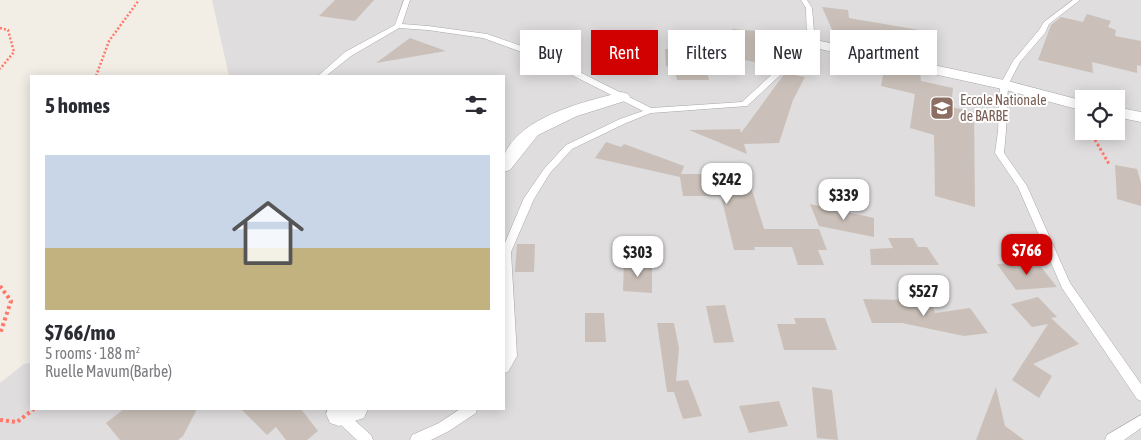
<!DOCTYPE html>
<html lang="en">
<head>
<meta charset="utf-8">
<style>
  :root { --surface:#fff; --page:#f2f2f3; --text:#2b2b33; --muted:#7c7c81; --line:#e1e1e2; --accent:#d10001 }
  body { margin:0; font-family:"Asap Condensed",sans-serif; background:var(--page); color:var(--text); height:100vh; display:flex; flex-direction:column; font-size:19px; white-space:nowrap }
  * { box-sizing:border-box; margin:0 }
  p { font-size:16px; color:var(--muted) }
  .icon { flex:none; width:28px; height:28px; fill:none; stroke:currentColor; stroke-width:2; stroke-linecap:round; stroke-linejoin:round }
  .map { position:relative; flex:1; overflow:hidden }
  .details { position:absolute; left:30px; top:75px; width:475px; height:335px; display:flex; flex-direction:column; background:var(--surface); border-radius:0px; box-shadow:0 2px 12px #0003 }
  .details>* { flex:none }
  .top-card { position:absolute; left:520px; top:30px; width:475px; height:45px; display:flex; gap:10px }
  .tools { position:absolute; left:1075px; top:90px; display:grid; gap:10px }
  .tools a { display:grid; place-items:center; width:50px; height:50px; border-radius:0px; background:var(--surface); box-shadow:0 2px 12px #0003; font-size:25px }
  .price { position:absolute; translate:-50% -42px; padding:0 11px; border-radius:10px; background:#fff; color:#222; font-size:16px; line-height:32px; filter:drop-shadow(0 1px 2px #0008) }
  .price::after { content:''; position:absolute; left:50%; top:30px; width:15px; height:11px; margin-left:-8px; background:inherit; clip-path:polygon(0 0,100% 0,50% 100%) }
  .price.selected { background:var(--accent); color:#fff }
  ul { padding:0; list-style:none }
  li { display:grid; align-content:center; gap:10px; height:265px; padding:0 15px }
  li+li { border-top:1px solid var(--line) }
  li span { display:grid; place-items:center; height:155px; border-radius:0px; color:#555 }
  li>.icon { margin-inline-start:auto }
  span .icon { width:90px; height:90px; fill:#fffc; stroke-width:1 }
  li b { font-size:21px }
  h2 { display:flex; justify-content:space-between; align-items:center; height:60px; padding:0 15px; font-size:21px }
  .chip { padding:0 18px; border-radius:0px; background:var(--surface); box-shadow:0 2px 12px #0003; font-size:18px; line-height:45px }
  .chip.selected { background:var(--accent); color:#fff }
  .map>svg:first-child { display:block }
  .residential { fill:#dfdddd; fill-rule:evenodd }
  .building { fill:#cac0b9 }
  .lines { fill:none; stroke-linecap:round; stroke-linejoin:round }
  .lane-casing { stroke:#a8a8a8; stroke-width:1 }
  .street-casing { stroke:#a8a8a8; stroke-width:1 }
  .path-far2 { stroke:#ff786a; stroke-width:2.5; stroke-dasharray:2 2; stroke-linecap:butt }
  .path-far1 { stroke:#ff786a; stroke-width:3; stroke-dasharray:2.5 2.5; stroke-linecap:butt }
  .path { stroke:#ff786a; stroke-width:4; stroke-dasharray:3 3; stroke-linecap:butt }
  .lane { fill:#fff; fill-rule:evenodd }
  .street { fill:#fff; fill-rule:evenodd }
  .labels { text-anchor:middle; stroke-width:4; stroke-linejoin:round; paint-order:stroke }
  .education-label { font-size:14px; fill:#785e54; stroke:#fff; text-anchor:start }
</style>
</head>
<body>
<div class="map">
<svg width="1141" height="440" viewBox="0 0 1141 440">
  <rect width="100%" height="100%" fill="#f2eee6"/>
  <path class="residential" d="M212,0h929v440h-1141v-57l24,-19 7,-1v46h473v-333h-275zM1084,99h32v32h-32z"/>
  <g class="building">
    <polygon points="335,0 374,0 355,21 319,16"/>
    <polygon points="822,7 848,10 849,18 925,31 924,41 916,41 918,60 887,53 890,41 837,41"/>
    <polygon points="1087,14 1111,21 1108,27 1116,30 1115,36 1141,41 1141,66 1137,65 1137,73 1092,62 1093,73 1038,60 1051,25 1061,17 1083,22"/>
    <polygon points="732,29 758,31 760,63 728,57"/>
    <polygon points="681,34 713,35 722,67 706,67 709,80 677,80 674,67 666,66 665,49 684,49"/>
    <polygon points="410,38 446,51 376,63"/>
    <polygon points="885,65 920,73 921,81 953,88 951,107 974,112 975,207 935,196 934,135 910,128 915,94 881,86"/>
    <polygon points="785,73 805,77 793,100 779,143 744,144 747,154 689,130 740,129 741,133"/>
    <polygon points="606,142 621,147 624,144 684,166 681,174 747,174 764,229 819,229 827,250 818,250 824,265 798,265 792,247 754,247 755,250 734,250 721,196 683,196 680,177 595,158"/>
    <polygon points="1115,165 1137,169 1141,183 1141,206 1117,199"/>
    <polygon points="810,204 874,218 874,237 819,226"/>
    <polygon points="888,238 913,238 918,247 927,247 939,265 871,265 870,249 893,248"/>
    <polygon points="517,244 535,244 534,272 515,272"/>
    <polygon points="624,262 652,264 652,293 623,291"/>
    <polygon points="1037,262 1057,287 1016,290 997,264"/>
    <polygon points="1038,297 1057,317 1051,318 1079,344 1033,364 1052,376 1039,398 1012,380 1048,324 1032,327 1011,304"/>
    <polygon points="863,299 904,300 933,306 935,313 970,308 988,333 964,336 902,323 872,323"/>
    <polygon points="725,305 734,342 714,343 706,306"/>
    <polygon points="585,313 604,313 606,342 585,342"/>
    <polygon points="794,318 825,318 837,350 784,350 777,324 796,324"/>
    <polygon points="657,323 674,323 679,348 676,381 688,380 702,416 683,419 674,392 667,392"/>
    <polygon points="812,387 832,390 838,440 817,438"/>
    <polygon points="996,387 1005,426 1024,440 976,440"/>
    <polygon points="779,401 788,426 749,433 739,406"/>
    <polygon points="124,409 197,409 183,436 178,440 120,440 106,423"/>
    <polygon points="241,409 301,409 318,431 307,440 286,440 276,427 267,435"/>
  </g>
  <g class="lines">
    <g class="lane-casing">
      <g id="lane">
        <polygon points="404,0 410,0 402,24 428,26 487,34 544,54 651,108 742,102 807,42 806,8 801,0 807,0 812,8 815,43 747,106 651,113 626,123 572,149 550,173 534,199 511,252 517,356 508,372 504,373 504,245 524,198 544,169 566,145 620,119 643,111 538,58 483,38 428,30 399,28 351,56 326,76 318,76 345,52 395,25"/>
        <polygon points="1073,0 1080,0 1049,24 1045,33 1020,62 1008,85 1006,131 1004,153 1027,186 1070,283 1141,384 1141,401 1137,399 1062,288 1018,187 995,153 998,131 1000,85 1013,61 1039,30 1044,22"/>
        <polygon points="327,409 342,409 371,435 373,440 357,440 328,413"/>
        <polygon points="460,409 477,409 476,413 449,431 431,440 410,440 412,435 439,423"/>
        <polygon points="1141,415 1141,428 1124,440 1105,440 1107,435"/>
      </g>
    </g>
    <g class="street-casing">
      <g id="street">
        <polygon points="811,39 1004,80 1084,101 1084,111 1002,89 806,46 804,43 806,40"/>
        <path d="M622,92l6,2 2,3 -2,3 -51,16 -39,19 -28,35 -6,2c0,-5 -2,-14 1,-19 19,-38 79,-51 117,-61z"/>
        <polygon points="1116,107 1141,112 1141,122 1116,117"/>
        <polygon points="328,409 368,409 364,418 339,426 330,423 326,414"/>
      </g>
    </g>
    <g class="path-far2">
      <polyline points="0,28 8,30 14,52 0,69"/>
      <polyline points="96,76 109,41 139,0"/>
    </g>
    <polyline class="path-far1" points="1090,131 1109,164"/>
    <g class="path">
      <polyline points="0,286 11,301 0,334"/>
      <polyline points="0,420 17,422 34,409"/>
    </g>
    <use href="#lane" class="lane"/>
    <use href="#street" class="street"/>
  </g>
  <defs>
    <g id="school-square" transform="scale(1.25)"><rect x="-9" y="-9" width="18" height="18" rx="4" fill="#8d6e63" stroke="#fff"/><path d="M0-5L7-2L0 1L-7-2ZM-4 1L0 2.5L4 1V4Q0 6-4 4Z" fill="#fff"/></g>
  </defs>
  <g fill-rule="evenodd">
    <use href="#school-square" x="942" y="108"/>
  </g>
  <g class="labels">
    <g class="education-label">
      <text x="960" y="105">Eccole Nationale<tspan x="960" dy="16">de BARBE</tspan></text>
    </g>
  </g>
</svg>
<div class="tools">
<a><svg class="icon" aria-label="locate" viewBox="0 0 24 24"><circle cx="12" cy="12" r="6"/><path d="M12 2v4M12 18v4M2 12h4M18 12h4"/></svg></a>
</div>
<b class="price" style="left:727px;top:205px">$242</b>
<b class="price" style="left:844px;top:221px">$339</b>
<b class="price selected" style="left:1027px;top:276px">$766</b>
<b class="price" style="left:638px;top:278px">$303</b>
<b class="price" style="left:924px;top:317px">$527</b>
<div class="top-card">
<a class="chip">Buy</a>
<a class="chip selected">Rent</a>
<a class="chip">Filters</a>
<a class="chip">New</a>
<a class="chip">Apartment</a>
</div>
<section class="details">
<h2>5 homes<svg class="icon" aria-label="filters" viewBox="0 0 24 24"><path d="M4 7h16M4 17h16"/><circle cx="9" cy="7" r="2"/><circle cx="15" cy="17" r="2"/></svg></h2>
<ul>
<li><span style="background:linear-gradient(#c9d6e8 60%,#c2b280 0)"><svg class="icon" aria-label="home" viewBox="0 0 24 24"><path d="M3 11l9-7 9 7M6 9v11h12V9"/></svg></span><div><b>$766/mo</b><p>5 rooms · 188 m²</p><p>Ruelle Mavum(Barbe)</p></div></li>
</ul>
</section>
</div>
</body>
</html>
